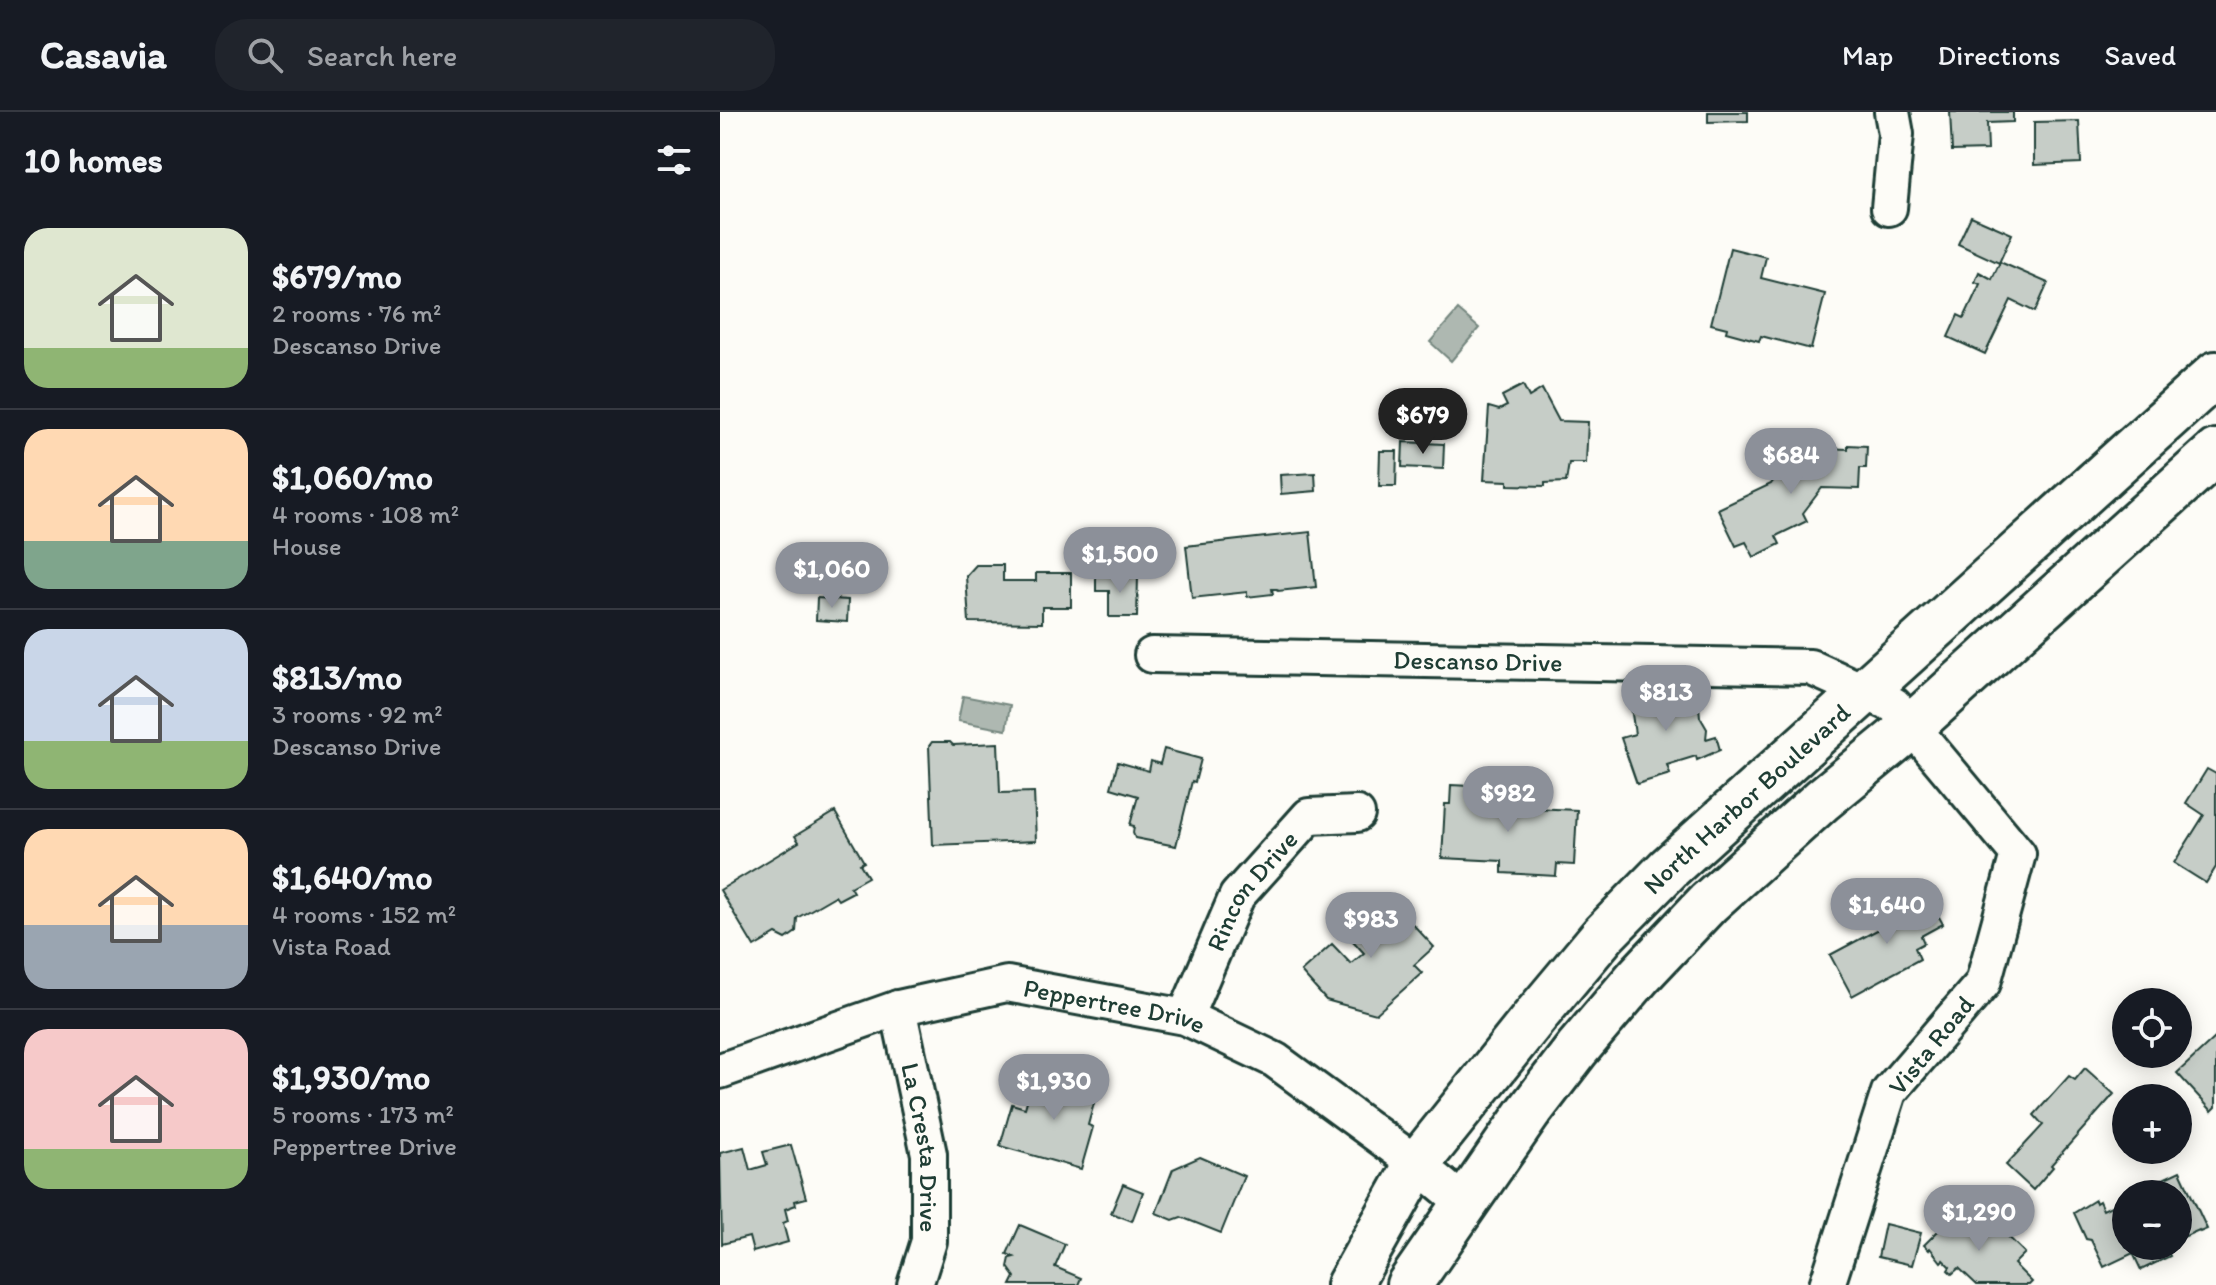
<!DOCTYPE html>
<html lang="en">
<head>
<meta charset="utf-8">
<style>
  :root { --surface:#171b24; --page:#20242c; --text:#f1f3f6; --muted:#9ea1a6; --line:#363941; --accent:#8c9099 }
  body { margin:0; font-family:Itim,sans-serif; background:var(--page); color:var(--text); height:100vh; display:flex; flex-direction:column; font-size:30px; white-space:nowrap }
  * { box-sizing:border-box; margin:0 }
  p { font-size:26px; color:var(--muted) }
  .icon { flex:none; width:44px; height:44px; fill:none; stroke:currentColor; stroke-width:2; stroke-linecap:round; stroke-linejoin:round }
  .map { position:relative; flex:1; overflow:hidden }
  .drawer { display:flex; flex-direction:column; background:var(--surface); width:720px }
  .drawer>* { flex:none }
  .controls { position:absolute; left:1392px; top:876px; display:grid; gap:16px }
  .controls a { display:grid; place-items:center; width:80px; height:80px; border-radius:50%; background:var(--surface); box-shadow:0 4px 20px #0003; font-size:40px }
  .price { position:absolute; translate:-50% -68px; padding:0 18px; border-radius:28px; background:var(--accent); color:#fff; font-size:26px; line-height:52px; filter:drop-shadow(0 2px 4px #0008) }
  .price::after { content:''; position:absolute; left:50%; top:48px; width:24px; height:18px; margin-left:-12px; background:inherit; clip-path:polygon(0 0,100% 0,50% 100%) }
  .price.active { background:#222; color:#fff }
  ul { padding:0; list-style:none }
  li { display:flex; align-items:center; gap:24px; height:200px; padding:0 24px }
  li+li { border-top:2px solid var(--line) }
  li span { display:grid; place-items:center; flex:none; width:224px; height:160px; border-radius:24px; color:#555 }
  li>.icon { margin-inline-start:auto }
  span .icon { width:96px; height:96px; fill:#fffc; stroke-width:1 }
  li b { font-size:34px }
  h2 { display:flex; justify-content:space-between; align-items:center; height:96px; padding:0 24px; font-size:34px }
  header { display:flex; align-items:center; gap:48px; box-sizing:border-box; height:112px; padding:0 40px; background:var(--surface); border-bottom:2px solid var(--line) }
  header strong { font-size:38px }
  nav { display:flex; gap:44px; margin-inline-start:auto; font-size:28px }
  .search { width:560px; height:72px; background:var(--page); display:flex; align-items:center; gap:20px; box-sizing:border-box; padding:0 28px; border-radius:32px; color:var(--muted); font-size:30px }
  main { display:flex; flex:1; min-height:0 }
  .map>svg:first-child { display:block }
  .water { fill:#aeb8b1; stroke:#75877f; stroke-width:2 }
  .building { fill:#c6cdc7; stroke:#1f3d34; stroke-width:2 }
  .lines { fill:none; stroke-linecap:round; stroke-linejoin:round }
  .minor-casing { stroke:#1f3d34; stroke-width:40 }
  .major-casing { stroke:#1f3d34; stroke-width:50 }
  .minor { stroke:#fdfcf7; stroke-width:34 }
  .major { stroke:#fdfcf7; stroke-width:44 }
  .labels { text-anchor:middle; stroke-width:8; stroke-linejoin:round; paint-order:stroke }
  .street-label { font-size:26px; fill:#1f3d34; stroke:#fdfcf7 }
</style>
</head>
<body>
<header>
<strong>Casavia</strong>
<div class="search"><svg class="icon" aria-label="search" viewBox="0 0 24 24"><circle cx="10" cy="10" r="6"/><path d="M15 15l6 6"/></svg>Search here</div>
<nav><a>Map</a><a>Directions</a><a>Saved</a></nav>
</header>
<main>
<section class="drawer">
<h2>10 homes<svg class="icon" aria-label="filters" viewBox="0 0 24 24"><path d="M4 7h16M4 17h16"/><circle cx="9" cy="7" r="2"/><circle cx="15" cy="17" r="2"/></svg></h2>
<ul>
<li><span style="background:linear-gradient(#dfe7d0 75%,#8fb573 0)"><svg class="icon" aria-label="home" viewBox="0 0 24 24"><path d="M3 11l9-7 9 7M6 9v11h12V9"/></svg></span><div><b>$679/mo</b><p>2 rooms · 76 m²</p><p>Descanso Drive</p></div></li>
<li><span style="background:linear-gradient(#ffd9b3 70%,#7fa58c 0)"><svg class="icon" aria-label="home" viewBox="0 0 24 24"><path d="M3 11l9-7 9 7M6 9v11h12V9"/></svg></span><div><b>$1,060/mo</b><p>4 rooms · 108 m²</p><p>House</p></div></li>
<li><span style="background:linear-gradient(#c9d6e8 70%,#8fb573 0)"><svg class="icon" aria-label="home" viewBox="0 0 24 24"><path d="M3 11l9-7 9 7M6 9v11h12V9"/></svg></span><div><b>$813/mo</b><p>3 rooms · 92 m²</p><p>Descanso Drive</p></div></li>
<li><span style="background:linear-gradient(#ffd9b3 60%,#9aa5b1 0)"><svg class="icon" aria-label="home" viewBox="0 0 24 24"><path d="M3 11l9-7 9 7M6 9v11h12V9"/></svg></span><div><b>$1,640/mo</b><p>4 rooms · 152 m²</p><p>Vista Road</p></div></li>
<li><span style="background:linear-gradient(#f6c9c9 75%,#8fb573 0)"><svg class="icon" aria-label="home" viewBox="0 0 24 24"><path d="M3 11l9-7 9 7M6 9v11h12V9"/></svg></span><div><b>$1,930/mo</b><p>5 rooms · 173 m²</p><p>Peppertree Drive</p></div></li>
</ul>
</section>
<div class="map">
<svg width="1496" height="1173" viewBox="0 0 1496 1173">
  <rect width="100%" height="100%" fill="#fdfcf7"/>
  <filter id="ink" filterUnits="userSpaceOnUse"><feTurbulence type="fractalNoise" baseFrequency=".0125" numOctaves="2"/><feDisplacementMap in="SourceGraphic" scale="16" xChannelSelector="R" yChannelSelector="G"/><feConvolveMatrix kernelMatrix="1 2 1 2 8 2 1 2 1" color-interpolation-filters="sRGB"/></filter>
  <g filter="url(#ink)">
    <g class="water">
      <polygon points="738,198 759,216 731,249 710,230"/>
      <polygon points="243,584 290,593 286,618 238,609"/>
    </g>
    <g class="building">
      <polygon points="988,0 1028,0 1028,9 988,10"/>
      <polygon points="1230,0 1293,0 1293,10 1267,11 1268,38 1232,39"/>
      <polygon points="1359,9 1361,51 1314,53 1314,10"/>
      <polygon points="1251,104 1292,122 1279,151 1238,132"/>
      <polygon points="1010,136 1046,145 1041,166 1105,182 1091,237 1041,224 1039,229 1006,220 1007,216 991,212"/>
      <polygon points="1280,150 1328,171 1315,200 1291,188 1265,242 1228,225 1238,203 1244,206 1260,172 1255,170 1259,160 1272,167"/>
      <polygon points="803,273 809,285 822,277 839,309 868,310 866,351 849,351 846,370 825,371 825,374 788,373 788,369 764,368 769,295 779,298 787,294 782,284"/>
      <polygon points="683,330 724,332 723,357 682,355"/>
      <polygon points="1128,333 1147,334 1146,356 1140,356 1139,377 1102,376 1083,401 1087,409 1056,424 1060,432 1034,445 1026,430 1016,434 998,397 1051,372 1075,338 1089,349 1095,340 1103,341 1103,336 1128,337"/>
      <polygon points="660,339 677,339 676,374 659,374"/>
      <polygon points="595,361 596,379 561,382 560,363"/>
      <polygon points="590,420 596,475 558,479 557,477 552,477 553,482 527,485 527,480 472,486 466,434"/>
      <polygon points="256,453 283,453 283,469 316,469 316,461 351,461 351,495 322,495 322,511 249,510 246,464"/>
      <polygon points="376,464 418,464 417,505 389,505 389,479 376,479"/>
      <polygon points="97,486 128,488 127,510 96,508"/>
      <polygon points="971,573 974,582 978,584 980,605 987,617 986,627 996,624 1000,638 977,648 976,644 947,653 950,662 917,672 901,626 915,622 910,589"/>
      <polygon points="212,630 230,630 233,633 278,631 280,681 314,680 316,729 213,733 209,634"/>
      <polygon points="444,637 481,647 475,670 472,669 456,734 415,726 413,721 414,714 410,713 418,684 391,676 398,650 429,659 431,649 440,652"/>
      <polygon points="1487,657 1496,662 1496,755 1486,771 1454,751 1484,703 1466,691"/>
      <polygon points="731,673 769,675 768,694 857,698 854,753 837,752 836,764 782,761 782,749 722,746 725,692 730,692"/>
      <polygon points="115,700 144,750 140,752 148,765 130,775 133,780 118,788 115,784 77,806 76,820 66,827 56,822 34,835 0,778 79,730 75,724"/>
      <polygon points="1205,780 1223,812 1201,824 1204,831 1195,836 1200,847 1132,884 1110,843 1176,808 1171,799 1198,787 1197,785"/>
      <polygon points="659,784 670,797 675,793 714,835 694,853 702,861 656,902 606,888 581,860 612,832 631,852 644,841 622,817"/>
      <polygon points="1496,925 1496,995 1492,999 1457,961"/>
      <polygon points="1365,956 1394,982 1331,1053 1333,1055 1313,1078 1286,1053 1323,1013 1314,1003 1349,964 1355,968"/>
      <polygon points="338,961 379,973 368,1013 373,1015 361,1057 280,1034 292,992 305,996 309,982 316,984 321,968 335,972"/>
      <polygon points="71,1033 86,1086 75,1089 76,1093 65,1097 68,1109 63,1111 68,1130 33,1140 29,1125 2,1132 0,1041 24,1035 30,1058 47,1053 43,1040"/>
      <polygon points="480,1045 524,1064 501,1121 461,1105 453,1108 436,1101 453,1057"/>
      <polygon points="1460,1059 1487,1117 1480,1120 1479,1118 1461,1126 1461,1128 1458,1130 1458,1082 1417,1082 1429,1077 1428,1074"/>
      <polygon points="403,1072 423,1080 412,1109 391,1101"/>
      <polygon points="1406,1087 1406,1134 1445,1134 1450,1144 1421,1158 1413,1141 1384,1155 1371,1128 1366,1127 1354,1101 1375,1088 1376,1091 1379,1089 1383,1098"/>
      <polygon points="1235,1102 1255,1122 1270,1107 1305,1141 1294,1152 1312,1170 1309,1173 1257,1173 1239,1156 1232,1162 1228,1158 1230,1155 1223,1148 1221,1150 1210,1136 1209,1138 1204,1133"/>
      <polygon points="1165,1112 1201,1121 1192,1153 1158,1145"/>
      <polygon points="300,1113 345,1132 335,1155 361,1166 358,1173 291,1173 295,1165 288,1155 290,1146 294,1145 287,1142"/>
    </g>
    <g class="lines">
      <g class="minor-casing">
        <g id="minor">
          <polyline points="1169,96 1176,22 1172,0"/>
          <path id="s1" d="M432,543l658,12 84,38 124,149 -35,129 -94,109 -62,193"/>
          <path id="s2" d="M178,896l31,146v87l-14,44"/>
          <path id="s3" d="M465,905l52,-121 72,-80 48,-2"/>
          <path id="s4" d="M0,959l178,-63 109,-24 178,33 90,43 142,104 47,39"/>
        </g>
      </g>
      <g class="major-casing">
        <g id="major">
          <path id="s5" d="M629,1173l68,-121 120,-150 67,-80 65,-66 547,-494"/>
          <polyline points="689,1173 808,1001 857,937 919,864 988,791 1102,688 1192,614 1496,340"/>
        </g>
      </g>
      <use href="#minor" class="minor"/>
      <use href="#major" class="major"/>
    </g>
  </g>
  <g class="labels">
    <g class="street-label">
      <text dy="9" stroke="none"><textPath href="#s1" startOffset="326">Descanso Drive</textPath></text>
      <text dy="9" stroke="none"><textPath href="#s5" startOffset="632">North Harbor Boulevard</textPath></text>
      <text dy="9" stroke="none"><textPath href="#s3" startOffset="144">Rincon Drive</textPath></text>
      <text dy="9" stroke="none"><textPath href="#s4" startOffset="410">Peppertree Drive</textPath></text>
      <text transform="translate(1211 933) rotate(-51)" y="9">Vista Road</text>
      <text dy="9" stroke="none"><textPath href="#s2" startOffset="142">La Cresta Drive</textPath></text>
    </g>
  </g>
</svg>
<div class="controls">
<a><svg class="icon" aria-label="locate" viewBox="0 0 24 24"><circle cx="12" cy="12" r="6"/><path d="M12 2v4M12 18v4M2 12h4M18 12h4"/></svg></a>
<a>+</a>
<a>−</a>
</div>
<b class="price active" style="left:703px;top:344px">$679</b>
<b class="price" style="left:1071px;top:384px">$684</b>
<b class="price" style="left:400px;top:483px">$1,500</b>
<b class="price" style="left:112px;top:498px">$1,060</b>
<b class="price" style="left:946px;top:621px">$813</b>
<b class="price" style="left:788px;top:722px">$982</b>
<b class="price" style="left:1167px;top:834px">$1,640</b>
<b class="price" style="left:651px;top:848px">$983</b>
<b class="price" style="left:334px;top:1010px">$1,930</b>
<b class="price" style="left:1259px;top:1141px">$1,290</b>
</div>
</main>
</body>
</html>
